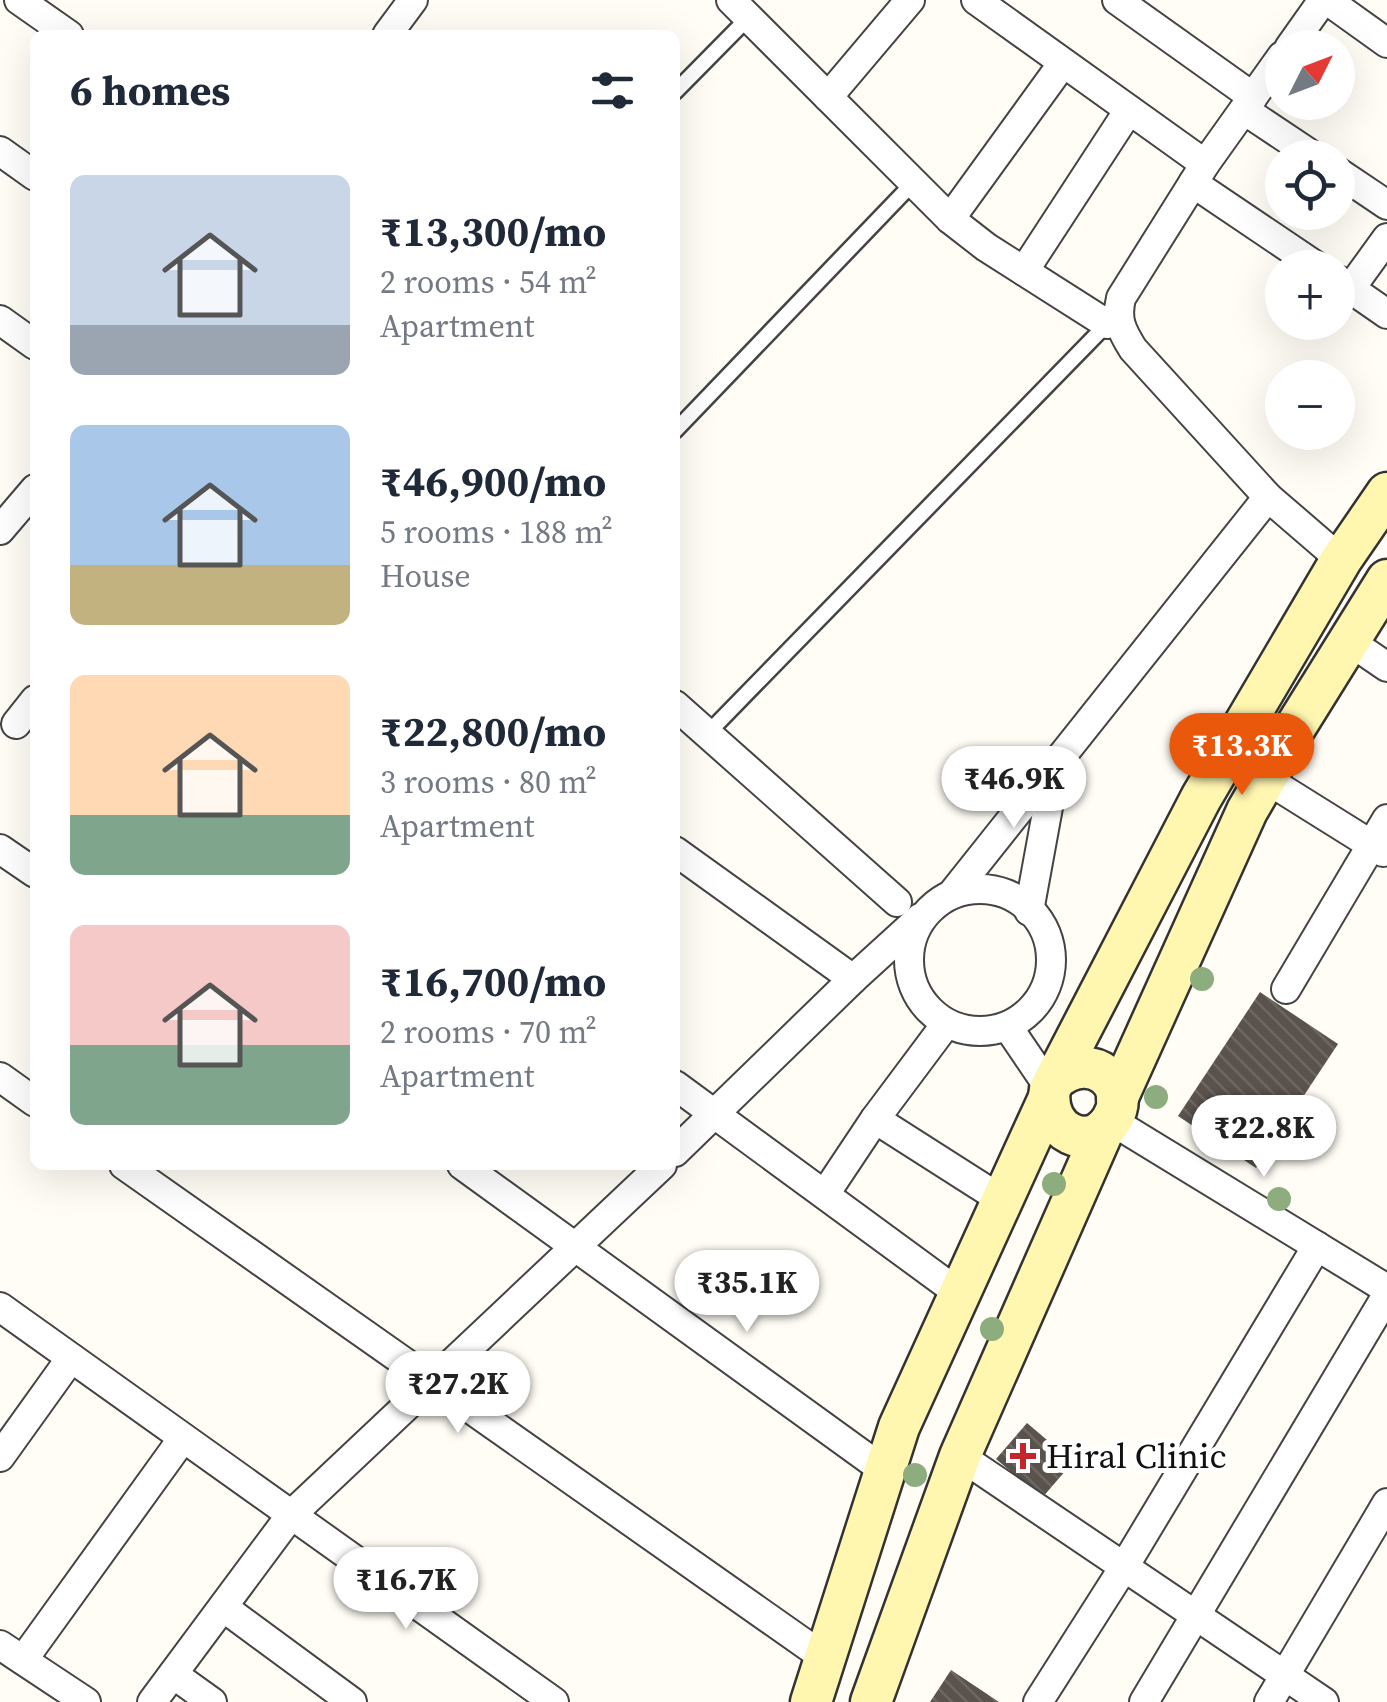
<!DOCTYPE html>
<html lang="en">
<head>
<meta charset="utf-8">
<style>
  :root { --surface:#fff; --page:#f6f6f7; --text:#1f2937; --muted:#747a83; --accent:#ea580c }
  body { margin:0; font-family:"Source Serif 4",serif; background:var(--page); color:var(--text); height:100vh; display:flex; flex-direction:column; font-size:38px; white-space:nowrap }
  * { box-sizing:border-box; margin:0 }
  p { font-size:32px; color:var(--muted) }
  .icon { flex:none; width:55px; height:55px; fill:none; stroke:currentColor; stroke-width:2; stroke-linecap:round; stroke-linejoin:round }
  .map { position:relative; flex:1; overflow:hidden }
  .drawer { position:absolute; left:30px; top:30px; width:650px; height:1140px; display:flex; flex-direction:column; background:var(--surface); border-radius:15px; box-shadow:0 10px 40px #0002 }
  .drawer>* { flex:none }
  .needle { width:65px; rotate:48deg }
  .tools { position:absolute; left:1265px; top:30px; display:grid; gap:20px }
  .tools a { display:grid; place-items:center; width:90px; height:90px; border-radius:50%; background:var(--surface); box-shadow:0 10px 40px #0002; font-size:50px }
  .price { position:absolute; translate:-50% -85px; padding:0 22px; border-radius:35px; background:#fff; color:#222; font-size:32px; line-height:65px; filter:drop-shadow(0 2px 5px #0008) }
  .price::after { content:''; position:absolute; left:50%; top:60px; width:30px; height:22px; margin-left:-15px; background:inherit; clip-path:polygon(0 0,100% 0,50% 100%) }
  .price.current { background:var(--accent); color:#fff }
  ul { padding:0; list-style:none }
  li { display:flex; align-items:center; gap:30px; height:250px; padding:0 40px }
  li span { display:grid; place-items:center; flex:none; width:280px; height:200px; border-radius:15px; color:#555 }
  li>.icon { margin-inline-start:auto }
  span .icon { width:120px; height:120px; fill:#fffc; stroke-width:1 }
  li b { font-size:42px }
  h2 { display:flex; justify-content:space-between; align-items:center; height:120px; padding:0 40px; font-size:42px }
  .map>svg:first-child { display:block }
  .building { fill:url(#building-back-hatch) }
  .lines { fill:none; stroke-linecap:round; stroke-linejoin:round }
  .service-casing { stroke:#444; stroke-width:19 }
  .minor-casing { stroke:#444; stroke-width:32 }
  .secondary-casing { stroke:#333; stroke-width:45 }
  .service { stroke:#fff; stroke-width:14 }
  .minor { stroke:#fff; stroke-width:28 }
  .secondary { stroke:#fff6b0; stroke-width:40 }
  .tree { fill:#8dad7f }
  .poi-dot { fill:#c4262e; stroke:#fff; stroke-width:4 }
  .labels { text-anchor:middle; stroke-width:10; stroke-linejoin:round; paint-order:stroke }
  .poi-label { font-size:35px; fill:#111; stroke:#fff; text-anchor:start }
</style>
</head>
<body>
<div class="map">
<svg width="1387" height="1702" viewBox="0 0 1387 1702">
  <defs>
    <pattern id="building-back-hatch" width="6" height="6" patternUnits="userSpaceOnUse" patternTransform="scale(2.5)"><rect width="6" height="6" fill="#5a524d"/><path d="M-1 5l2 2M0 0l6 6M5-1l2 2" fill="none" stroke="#6d6662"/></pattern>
  </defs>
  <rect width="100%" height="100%" fill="#fffdf5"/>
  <g class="building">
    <polygon points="1260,992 1338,1044 1256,1168 1178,1116"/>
    <polygon points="1027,1423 1073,1462 1042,1498 996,1459"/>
    <polygon points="951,1670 999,1702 930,1702"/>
  </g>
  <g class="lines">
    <g class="service-casing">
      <g id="service">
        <polyline points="675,92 749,17"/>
        <polyline points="675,431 913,183"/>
        <polyline points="708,733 1107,324"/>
      </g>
    </g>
    <g class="minor-casing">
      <g id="minor">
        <polyline points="19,0 69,35"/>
        <polyline points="731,0 950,219 986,247 1107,324 1117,314"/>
        <polyline points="976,0 1205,164"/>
        <polyline points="1117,0 1253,97"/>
        <polyline points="1327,0 1387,43"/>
        <polyline points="387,35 413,0"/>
        <polyline points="1289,48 1323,0"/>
        <path d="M1282,56l-77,108 -84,134c-5,21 0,32 12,51l135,148 73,63"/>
        <polyline points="828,97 910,0"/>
        <polyline points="1244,110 1316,158"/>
        <polyline points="0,151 35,176"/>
        <polyline points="1338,172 1387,205"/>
        <polyline points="1193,183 1319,268"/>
        <polyline points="950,219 1063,63"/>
        <polyline points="1024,271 1129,110"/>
        <polyline points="1338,280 1387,314"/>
        <polyline points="1350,289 1387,238"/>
        <polyline points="0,320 35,345"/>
        <polyline points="0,530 35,489"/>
        <polyline points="1349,641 1387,667"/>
        <polyline points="675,705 897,902"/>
        <polyline points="16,724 35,700"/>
        <polyline points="1266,779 1383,852"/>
        <polyline points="0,849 35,873"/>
        <polyline points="675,851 853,979"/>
        <circle cx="980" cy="960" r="71"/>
        <polyline points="952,894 1268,497"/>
        <polyline points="1029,911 1055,769"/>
        <polyline points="1286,989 1387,819"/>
        <polyline points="1008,1027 1050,1089"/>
        <polyline points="0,1077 35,1102"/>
        <polyline points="675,1085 960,1294"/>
        <polyline points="875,1119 1002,1200"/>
        <polyline points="1112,1121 1387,1289"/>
        <polyline points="675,1152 853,979 920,918"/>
        <polyline points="124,1165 825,1658"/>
        <polyline points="462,1165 885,1471"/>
        <polyline points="825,1194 875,1119 946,1024"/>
        <polyline points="0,1307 554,1702"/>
        <polyline points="960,1456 1324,1702"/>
        <polyline points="0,1457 71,1358"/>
        <polyline points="223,1607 352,1702"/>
        <polyline points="0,1645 86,1702"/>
        <polyline points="23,1660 183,1438"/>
        <polyline points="173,1674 212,1702"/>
        <polyline points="152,1702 291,1515 662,1165"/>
        <polyline points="1038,1702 1124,1567 1317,1246"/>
        <polyline points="1144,1702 1387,1295"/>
        <polyline points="1269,1702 1387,1503"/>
      </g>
    </g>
    <g class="secondary-casing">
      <g id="secondary">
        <path d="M1056,1079c36,-30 77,6 56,40 -21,36 -69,13 -62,-30l151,-291 140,-238 46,-67"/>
        <polyline points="1117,1099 1247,811 1296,726 1387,580"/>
        <polyline points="811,1702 899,1427 1048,1100"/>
        <polyline points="871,1702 960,1456 1104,1129"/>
      </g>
    </g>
    <use href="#service" class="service"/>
    <use href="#minor" class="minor"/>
    <use href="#secondary" class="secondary"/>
  </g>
  <g class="tree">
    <circle cx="1202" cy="979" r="12"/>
    <circle cx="1156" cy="1097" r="12"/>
    <circle cx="1054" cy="1184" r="12"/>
    <circle cx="1279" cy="1199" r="12"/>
    <circle cx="992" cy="1329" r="12"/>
    <circle cx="915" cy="1475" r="12"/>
  </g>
  <path class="poi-dot" d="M1018 1441h10v10h10v10h-10v10h-10v-10h-10v-10h10z"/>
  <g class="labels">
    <g class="poi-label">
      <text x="1046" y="1468">Hiral Clinic</text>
    </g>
  </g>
</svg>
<div class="tools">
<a><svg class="needle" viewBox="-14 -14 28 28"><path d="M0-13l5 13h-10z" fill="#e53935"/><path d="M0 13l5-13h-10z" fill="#747a83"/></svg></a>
<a><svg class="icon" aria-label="locate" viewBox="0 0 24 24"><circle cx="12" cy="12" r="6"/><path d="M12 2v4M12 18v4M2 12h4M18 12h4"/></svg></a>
<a>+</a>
<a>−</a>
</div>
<b class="price current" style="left:1242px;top:798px">₹13.3K</b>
<b class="price" style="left:1014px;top:831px">₹46.9K</b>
<b class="price" style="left:1264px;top:1180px">₹22.8K</b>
<b class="price" style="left:747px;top:1335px">₹35.1K</b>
<b class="price" style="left:458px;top:1436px">₹27.2K</b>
<b class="price" style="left:406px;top:1632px">₹16.7K</b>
<section class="drawer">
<h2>6 homes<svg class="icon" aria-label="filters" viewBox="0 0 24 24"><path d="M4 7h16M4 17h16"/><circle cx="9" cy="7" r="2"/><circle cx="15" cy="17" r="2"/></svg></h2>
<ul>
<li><span style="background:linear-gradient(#c9d6e8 75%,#9aa5b1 0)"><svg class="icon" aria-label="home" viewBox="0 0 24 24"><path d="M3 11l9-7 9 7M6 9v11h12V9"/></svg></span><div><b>₹13,300/mo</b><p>2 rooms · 54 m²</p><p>Apartment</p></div></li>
<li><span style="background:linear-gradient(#a9c7e8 70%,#c2b280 0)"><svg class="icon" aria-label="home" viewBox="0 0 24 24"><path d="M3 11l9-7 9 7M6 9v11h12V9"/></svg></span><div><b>₹46,900/mo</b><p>5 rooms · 188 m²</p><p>House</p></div></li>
<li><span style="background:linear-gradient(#ffd9b3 70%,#7fa58c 0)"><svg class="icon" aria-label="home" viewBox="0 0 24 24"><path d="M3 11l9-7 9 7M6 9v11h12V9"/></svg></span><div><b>₹22,800/mo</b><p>3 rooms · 80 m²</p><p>Apartment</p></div></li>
<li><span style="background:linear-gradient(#f6c9c9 60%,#7fa58c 0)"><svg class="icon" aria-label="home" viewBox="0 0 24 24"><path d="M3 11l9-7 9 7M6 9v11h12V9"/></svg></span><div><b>₹16,700/mo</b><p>2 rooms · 70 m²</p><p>Apartment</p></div></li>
</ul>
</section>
</div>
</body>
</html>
